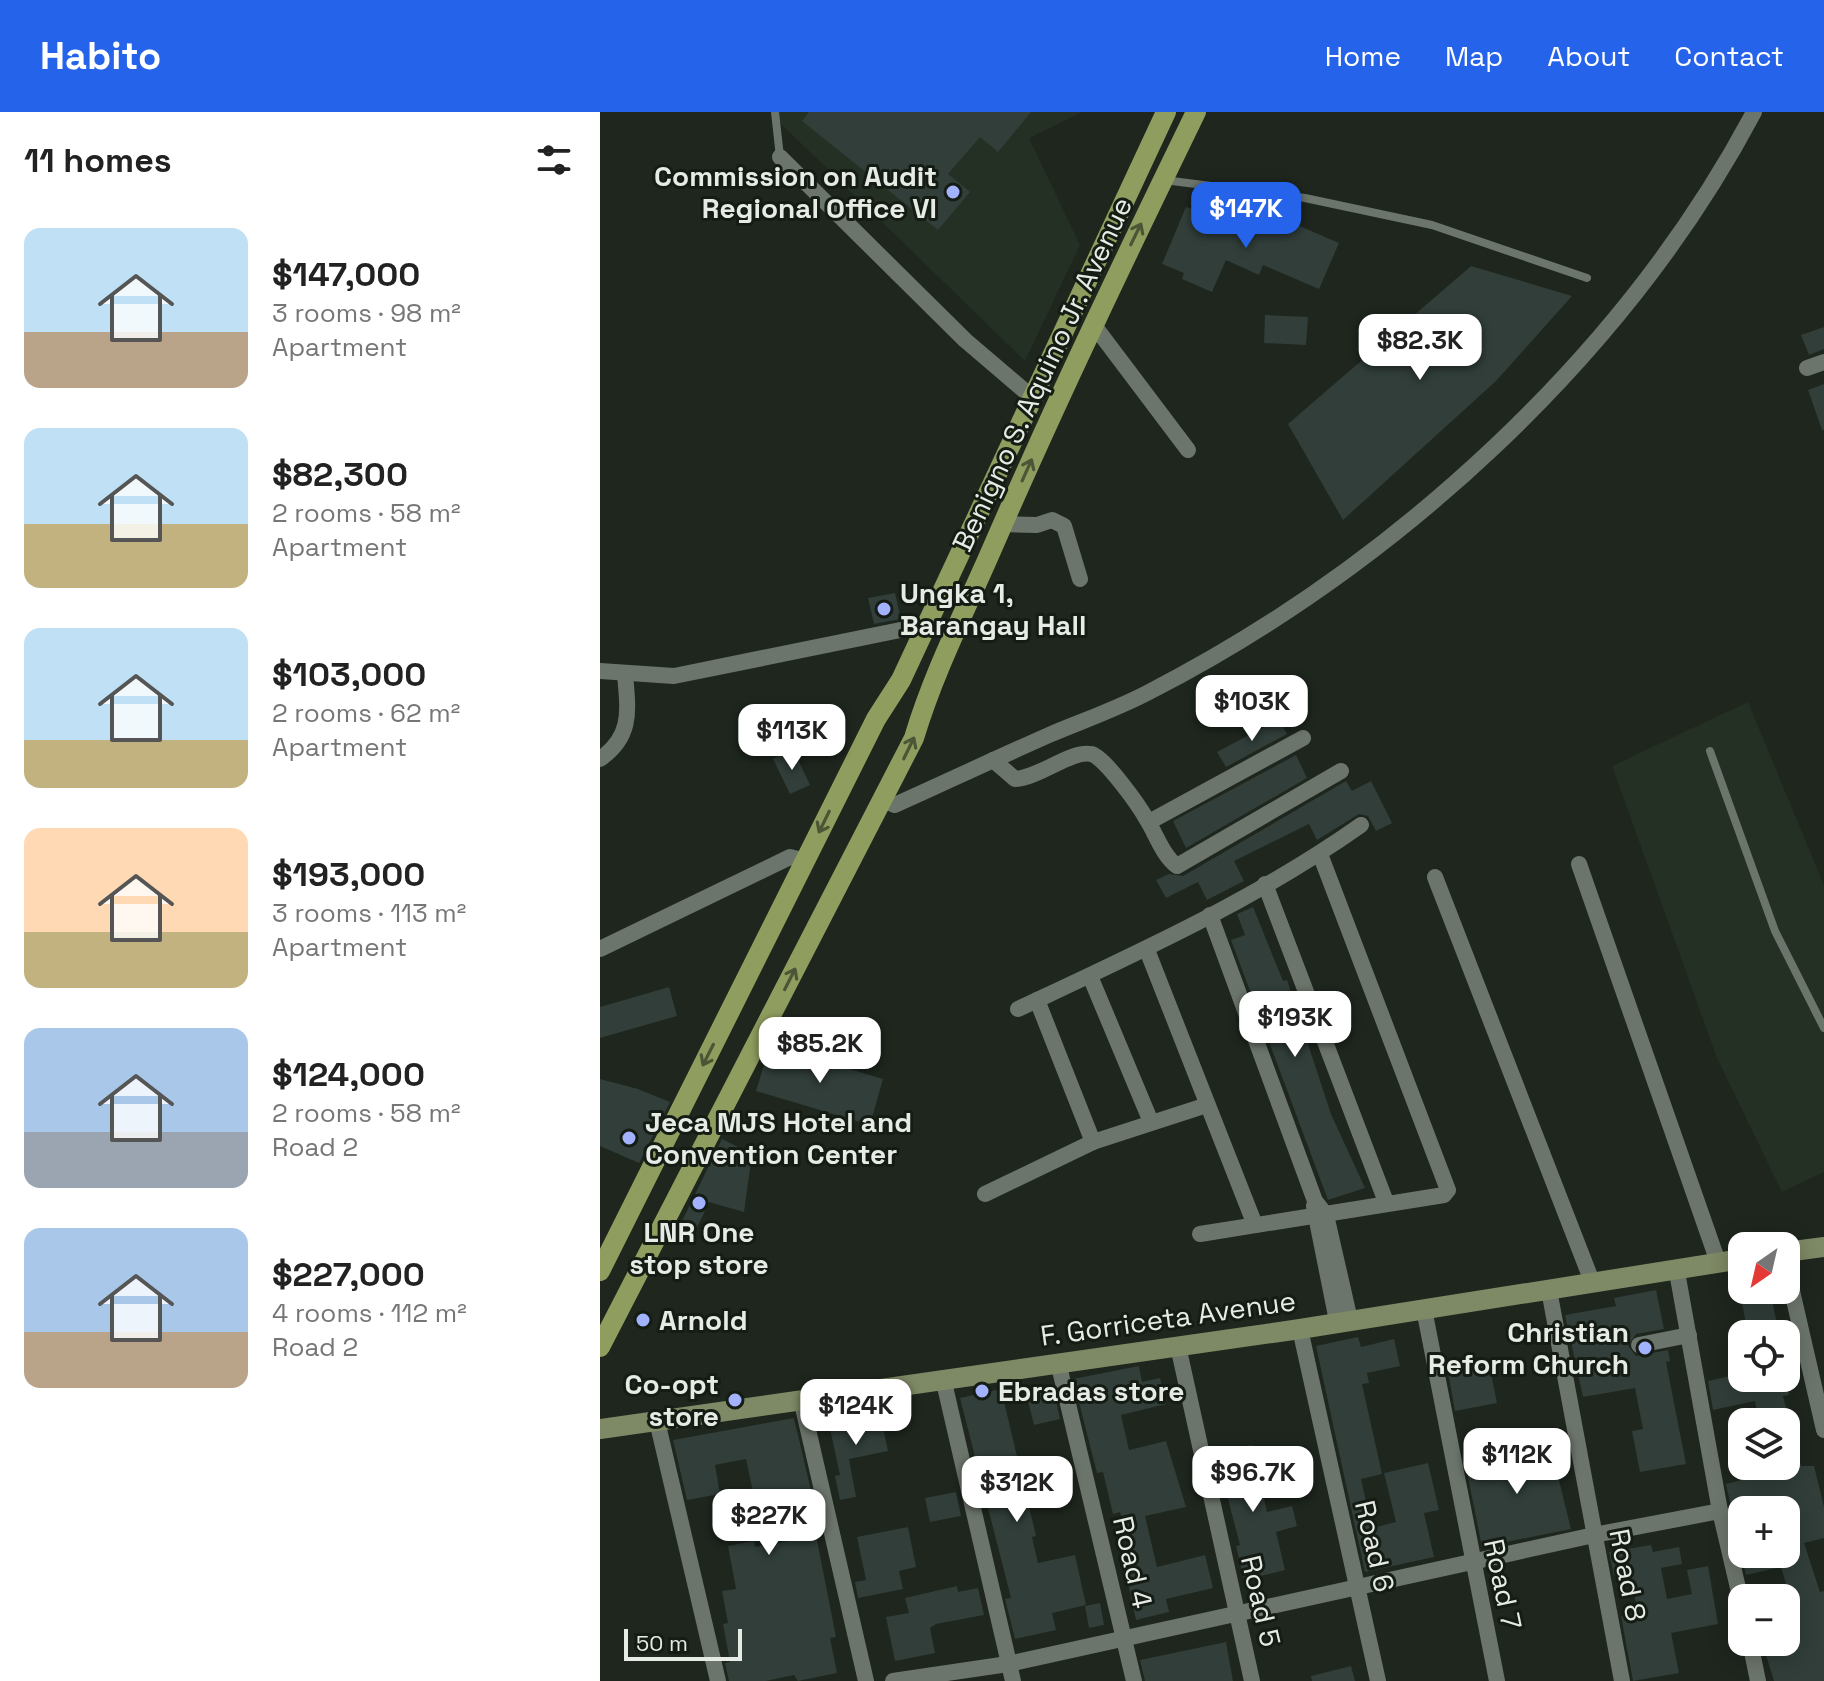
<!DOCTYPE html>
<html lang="en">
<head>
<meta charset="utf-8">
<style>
  :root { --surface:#fff; --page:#f2f2f2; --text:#222; --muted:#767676; --accent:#2563eb }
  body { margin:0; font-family:"Space Grotesk",sans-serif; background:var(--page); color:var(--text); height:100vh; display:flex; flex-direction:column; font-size:30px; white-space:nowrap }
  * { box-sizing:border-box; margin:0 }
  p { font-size:26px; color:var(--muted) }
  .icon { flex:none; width:44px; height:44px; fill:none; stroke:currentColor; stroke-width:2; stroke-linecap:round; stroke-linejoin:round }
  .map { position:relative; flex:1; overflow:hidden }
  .panel { display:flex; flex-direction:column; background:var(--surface); width:600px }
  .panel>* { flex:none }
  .needle { width:52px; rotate:214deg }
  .controls { position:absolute; left:1128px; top:1120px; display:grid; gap:16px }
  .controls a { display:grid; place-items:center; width:72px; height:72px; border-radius:16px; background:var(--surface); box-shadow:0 4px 20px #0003; font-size:40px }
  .scale { position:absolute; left:24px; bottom:20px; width:118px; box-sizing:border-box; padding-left:8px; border:4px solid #e6ebe6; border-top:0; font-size:22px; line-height:28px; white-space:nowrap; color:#e6ebe6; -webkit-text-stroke:6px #151c14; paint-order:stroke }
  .price { position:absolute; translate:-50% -68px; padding:0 18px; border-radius:16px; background:#fff; color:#222; font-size:26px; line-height:52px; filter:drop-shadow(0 2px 4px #0008) }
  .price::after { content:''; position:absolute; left:50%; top:48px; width:24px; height:18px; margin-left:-12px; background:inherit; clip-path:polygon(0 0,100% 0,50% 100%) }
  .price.active { background:var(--accent); color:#fff }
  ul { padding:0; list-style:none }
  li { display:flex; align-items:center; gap:24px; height:200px; padding:0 24px }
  li span { display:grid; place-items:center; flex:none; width:224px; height:160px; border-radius:16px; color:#555 }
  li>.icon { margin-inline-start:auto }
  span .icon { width:96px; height:96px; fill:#fffc; stroke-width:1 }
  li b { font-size:34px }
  h2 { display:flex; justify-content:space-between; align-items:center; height:96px; padding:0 24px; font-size:34px }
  header { display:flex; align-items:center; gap:48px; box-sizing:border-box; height:112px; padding:0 40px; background:var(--accent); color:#fff }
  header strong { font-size:38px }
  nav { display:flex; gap:44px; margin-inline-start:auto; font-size:28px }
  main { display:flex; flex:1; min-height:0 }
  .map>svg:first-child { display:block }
  .built { fill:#243024 }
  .building { fill:#313e39 }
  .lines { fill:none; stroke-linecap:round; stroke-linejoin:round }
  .service { stroke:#6c756b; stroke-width:8 }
  .minor { stroke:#6c756b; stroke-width:16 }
  .secondary { stroke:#7e8965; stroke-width:20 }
  .primary { stroke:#8f9e5f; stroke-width:20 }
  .oneway { stroke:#4c5636 }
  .poi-dot { fill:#a3b2fd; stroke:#151c14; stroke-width:3 }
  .labels { text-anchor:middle; stroke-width:6; stroke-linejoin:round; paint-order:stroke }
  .poi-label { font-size:28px; font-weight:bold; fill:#e6ebe6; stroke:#151c14; text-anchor:start }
  .street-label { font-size:28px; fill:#e6ebe6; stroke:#151c14 }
</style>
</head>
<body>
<header>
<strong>Habito</strong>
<nav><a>Home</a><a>Map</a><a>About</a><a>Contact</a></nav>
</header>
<main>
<section class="panel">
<h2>11 homes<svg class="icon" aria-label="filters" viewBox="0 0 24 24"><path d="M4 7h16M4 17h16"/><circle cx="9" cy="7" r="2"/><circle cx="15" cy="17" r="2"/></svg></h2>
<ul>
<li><span style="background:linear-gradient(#bfe0f5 65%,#b9a48a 0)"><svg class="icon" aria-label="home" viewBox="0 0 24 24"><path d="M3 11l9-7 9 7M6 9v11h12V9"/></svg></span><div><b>$147,000</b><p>3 rooms · 98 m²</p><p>Apartment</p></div></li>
<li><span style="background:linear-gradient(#bfe0f5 60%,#c2b280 0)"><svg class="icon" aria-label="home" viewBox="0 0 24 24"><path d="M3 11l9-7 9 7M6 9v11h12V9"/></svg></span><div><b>$82,300</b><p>2 rooms · 58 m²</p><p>Apartment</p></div></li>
<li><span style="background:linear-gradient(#bfe0f5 70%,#c2b280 0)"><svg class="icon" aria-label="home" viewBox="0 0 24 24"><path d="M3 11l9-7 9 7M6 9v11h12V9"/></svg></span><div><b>$103,000</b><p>2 rooms · 62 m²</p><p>Apartment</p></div></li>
<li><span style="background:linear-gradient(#ffd9b3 65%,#c2b280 0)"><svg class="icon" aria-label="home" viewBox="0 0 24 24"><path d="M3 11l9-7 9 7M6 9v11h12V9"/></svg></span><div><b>$193,000</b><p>3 rooms · 113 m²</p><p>Apartment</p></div></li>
<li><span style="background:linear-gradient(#a9c7e8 65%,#9aa5b1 0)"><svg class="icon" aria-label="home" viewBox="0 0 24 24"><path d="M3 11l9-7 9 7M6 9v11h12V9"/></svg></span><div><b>$124,000</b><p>2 rooms · 58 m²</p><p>Road 2</p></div></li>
<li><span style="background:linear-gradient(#a9c7e8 65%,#b9a48a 0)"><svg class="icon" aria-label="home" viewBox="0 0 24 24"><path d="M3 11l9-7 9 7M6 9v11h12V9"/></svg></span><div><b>$227,000</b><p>4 rooms · 112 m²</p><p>Road 2</p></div></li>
</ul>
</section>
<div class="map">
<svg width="1224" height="1569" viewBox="0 0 1224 1569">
  <rect width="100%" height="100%" fill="#1e261e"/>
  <g class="built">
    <polygon points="179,0 482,0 429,26 480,133 425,249 178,9"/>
    <polygon points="1148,590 1224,773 1224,1060 1182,1080 1117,946 1012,654"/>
  </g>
  <g class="building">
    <polygon points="209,0 431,0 398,40 380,25 348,62 370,80 338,118 202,9"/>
    <polygon points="586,95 644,116 648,108 680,122 686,108 739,131 719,177 663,153 659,163 626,148 612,180 582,167 584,161 562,152"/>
    <polygon points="871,154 972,184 896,269 743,408 688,312"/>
    <polygon points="665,203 708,205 706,233 664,231"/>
    <polygon points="1224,215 1224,237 1209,243 1201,223"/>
    <polygon points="1224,272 1224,318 1222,318 1208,278"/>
    <polygon points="295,481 301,507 274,512 268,486"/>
    <polygon points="679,607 687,622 626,655 617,640"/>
    <polygon points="193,637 210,673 190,682 173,647"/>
    <polygon points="696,643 707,666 586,736 573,709"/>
    <polygon points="746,669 752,679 771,669 792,711 776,719 768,704 759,702 717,728 709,712 634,749 644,769 607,788 598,770 566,786 556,768 569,762 583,764"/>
    <polygon points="653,795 683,869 687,868 731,1002 765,1076 728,1088 631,828 645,823 637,802"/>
    <polygon points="69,875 77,904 0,926 0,895"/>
    <polygon points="170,933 283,967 270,1013 156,979"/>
    <polygon points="0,967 38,977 70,990 39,1051 0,1034"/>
    <polygon points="122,1027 152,1042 144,1100 109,1090 97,1116 82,1109"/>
    <polygon points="1056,1178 1064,1217 1036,1222 1028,1234 1036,1244 1068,1238 1070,1249 1066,1250 1086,1352 1040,1360 1032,1319 1043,1317 1035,1276 983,1285 965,1203 1016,1194 1014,1186"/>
    <polygon points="1170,1178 1179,1222 1148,1222 1140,1180"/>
    <polygon points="758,1225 761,1235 794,1227 800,1254 767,1261 769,1271 762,1272 782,1362 761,1367 772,1416 796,1410 784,1361 828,1351 839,1398 824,1401 834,1445 765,1460 716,1234"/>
    <polygon points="889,1252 897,1291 855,1299 848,1260"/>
    <polygon points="539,1254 542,1270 560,1266 566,1292 521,1303 529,1338 566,1329 586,1395 545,1404 557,1455 605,1443 613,1476 566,1487 569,1500 536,1508 526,1461 535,1459 520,1400 513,1402 503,1360 497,1361 473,1267"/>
    <polygon points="1139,1262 1140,1266 1185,1266 1189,1283 1183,1284 1201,1354 1214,1354 1224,1395 1224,1426 1204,1431 1220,1480 1224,1479 1224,1569 1174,1569 1162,1530 1186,1530 1186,1506 1195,1503 1181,1455 1146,1463 1141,1442 1186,1442 1186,1398 1142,1398 1140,1436 1126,1372 1171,1361 1170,1354 1186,1354 1186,1310 1159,1310 1155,1289 1113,1298 1108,1269"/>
    <polygon points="453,1275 460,1307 434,1313 426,1281"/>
    <polygon points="401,1277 436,1424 432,1425 438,1451 475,1443 486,1493 452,1501 456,1518 415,1527 405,1487 411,1486 360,1286"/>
    <polygon points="280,1302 288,1339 249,1347 256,1385 240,1388 235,1364 240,1363 229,1312"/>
    <polygon points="194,1306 220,1417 215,1418 236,1525 230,1526 237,1561 198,1569 194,1563 166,1569 129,1569 125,1551 130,1550 123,1512 128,1511 122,1479 136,1477 128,1434 154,1429 155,1435 188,1429 180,1390 156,1394 146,1347 115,1353 120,1382 87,1388 73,1328"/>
    <polygon points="950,1332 971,1417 882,1435 865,1350"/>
    <polygon points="652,1333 667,1400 692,1394 697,1414 676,1420 685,1458 644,1468 636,1434 640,1433 616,1341"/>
    <polygon points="356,1380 361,1404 330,1410 325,1386"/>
    <polygon points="308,1415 316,1455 299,1459 303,1477 258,1486 255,1470 266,1468 257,1425"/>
    <polygon points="1051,1433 1053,1440 1079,1435 1082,1452 1061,1456 1067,1487 1092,1482 1087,1458 1108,1454 1118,1512 1071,1521 1079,1561 1033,1569 1021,1504 1038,1501 1030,1461 1014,1464 1009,1440"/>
    <polygon points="357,1474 358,1480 378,1476 384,1503 336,1512 330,1516 335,1541 295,1549 286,1505 309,1501 305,1486"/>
    <polygon points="500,1491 504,1513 489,1516 485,1494"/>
    <polygon points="626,1530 633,1569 545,1569 540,1548"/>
    <polygon points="751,1554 755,1569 712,1569 711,1564"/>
  </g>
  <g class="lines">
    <g class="service">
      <polyline points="175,0 180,45"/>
      <polyline points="564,68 705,86 832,113 987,166"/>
      <polyline points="1110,639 1175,819 1224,916"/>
    </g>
    <g class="minor">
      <polyline points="180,45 365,228 433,286"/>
      <polyline points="493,212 588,338"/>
      <polyline points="1207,256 1224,250"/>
      <polyline points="403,412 437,413 452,408 464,414 480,467"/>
      <polyline points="0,559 74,564 325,513"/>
      <path d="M0,647c33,-23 28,-49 25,-85"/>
      <path d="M393,648l22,19c24,-1 56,-29 76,-25 13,2 49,53 56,66 9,14 16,36 30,46l164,-95"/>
      <path d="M283,688l12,5c51,-23 102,-47 154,-70 33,-14 68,-26 100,-43 245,-126 475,-335 605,-580"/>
      <polyline points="549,710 703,626"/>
      <polyline points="979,752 1118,1150"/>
      <polyline points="835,765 993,1172"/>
      <polyline points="665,772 786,1090"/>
      <polyline points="610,803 715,1089 726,1103 750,1208"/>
      <polyline points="0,837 190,745 205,749"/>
      <polyline points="547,838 655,1113"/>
      <polyline points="490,864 551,1010"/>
      <polyline points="437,888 493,1030"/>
      <path d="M418,897c117,-55 237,-109 343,-184"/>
      <polyline points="385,1082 493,1030 607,993"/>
      <polyline points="714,1094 737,1209"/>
      <polyline points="600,1122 844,1083 848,1078 720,742"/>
      <polyline points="1186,1153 1224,1318"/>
      <polyline points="1077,1160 1120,1399 1142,1493"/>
      <polyline points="949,1178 1022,1569"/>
      <polyline points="824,1197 897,1569"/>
      <polyline points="700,1217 778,1569"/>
      <polyline points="1039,1233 1089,1223"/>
      <polyline points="578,1234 652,1569"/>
      <polyline points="458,1250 534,1569"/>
      <polyline points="343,1266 413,1569"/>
      <polyline points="201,1287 266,1569"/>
      <polyline points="57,1309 118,1569"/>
      <polyline points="1150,1530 1158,1569"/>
      <polyline points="293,1569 408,1552 994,1423 1120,1399"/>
    </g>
    <g class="secondary">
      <polyline points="1186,1140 1224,1135"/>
      <polyline points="0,1317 700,1217 1142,1147"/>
    </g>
    <g class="primary">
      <polyline points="0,1159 276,607 301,568 566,0"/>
      <path d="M0,1235l314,-609c20,-67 53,-131 81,-196 63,-145 132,-288 201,-430"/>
    </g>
  </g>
  <defs><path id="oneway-shaft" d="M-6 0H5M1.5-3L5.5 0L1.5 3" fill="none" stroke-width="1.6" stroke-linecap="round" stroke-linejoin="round" transform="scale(2)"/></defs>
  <g class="oneway">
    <use href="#oneway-shaft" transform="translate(536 122) rotate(-64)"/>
    <use href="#oneway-shaft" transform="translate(427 358) rotate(-66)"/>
    <use href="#oneway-shaft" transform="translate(309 636) rotate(-64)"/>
    <use href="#oneway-shaft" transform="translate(224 710) rotate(116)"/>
    <use href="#oneway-shaft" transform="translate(190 867) rotate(-63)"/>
    <use href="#oneway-shaft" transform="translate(108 943) rotate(117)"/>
  </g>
  <g class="poi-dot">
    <circle cx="353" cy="80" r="8"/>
    <circle cx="284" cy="497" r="8"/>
    <circle cx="29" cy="1026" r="8"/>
    <circle cx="99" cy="1091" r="8"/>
    <circle cx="43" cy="1208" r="8"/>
    <circle cx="1045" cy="1236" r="8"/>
    <circle cx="382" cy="1279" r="8"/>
    <circle cx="135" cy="1288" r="8"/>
  </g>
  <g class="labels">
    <g class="poi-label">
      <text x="337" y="74" text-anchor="end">Commission on Audit<tspan x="337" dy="32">Regional Office VI</tspan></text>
      <text x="300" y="491">Ungka 1,<tspan x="300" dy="32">Barangay Hall</tspan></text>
      <text x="45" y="1020">Jeca MJS Hotel and<tspan x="45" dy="32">Convention Center</tspan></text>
      <text x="99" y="1130" text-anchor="middle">LNR One<tspan x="99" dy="32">stop store</tspan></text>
      <text x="59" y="1218">Arnold</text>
      <text x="1029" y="1230" text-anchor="end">Christian<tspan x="1029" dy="32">Reform Church</tspan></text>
      <text x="119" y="1282" text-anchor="end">Co-opt<tspan x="119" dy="32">store</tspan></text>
      <text x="398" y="1289">Ebradas store</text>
    </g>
    <g class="street-label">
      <text transform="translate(442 262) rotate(-65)" y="10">Benigno S. Aquino Jr. Avenue</text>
      <text transform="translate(568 1206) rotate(-8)" y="10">F. Gorriceta Avenue</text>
      <text transform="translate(775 1434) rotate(77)" y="10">Road 6</text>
      <text transform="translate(533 1450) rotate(77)" y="10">Road 4</text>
      <text transform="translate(1028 1463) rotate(79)" y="10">Road 8</text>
      <text transform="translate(903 1472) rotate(78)" y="10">Road 7</text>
      <text transform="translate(661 1489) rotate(77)" y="10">Road 5</text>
    </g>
  </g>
</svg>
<div class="controls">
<a><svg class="needle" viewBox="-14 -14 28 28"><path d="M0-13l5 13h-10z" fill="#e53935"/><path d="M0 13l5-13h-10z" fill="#767676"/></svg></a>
<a><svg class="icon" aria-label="locate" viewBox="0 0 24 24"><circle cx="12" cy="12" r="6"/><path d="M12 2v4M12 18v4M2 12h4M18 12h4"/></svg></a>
<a><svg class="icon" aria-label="layers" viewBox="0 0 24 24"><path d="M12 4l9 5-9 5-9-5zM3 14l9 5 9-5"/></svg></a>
<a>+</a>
<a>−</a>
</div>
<div class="scale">50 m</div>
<b class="price active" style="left:646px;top:138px">$147K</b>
<b class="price" style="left:820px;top:270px">$82.3K</b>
<b class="price" style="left:652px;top:631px">$103K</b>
<b class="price" style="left:192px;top:660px">$113K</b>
<b class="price" style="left:695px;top:947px">$193K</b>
<b class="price" style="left:220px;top:973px">$85.2K</b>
<b class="price" style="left:256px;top:1335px">$124K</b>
<b class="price" style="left:917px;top:1384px">$112K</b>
<b class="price" style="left:653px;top:1402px">$96.7K</b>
<b class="price" style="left:417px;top:1412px">$312K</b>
<b class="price" style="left:169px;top:1445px">$227K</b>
</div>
</main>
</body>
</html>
